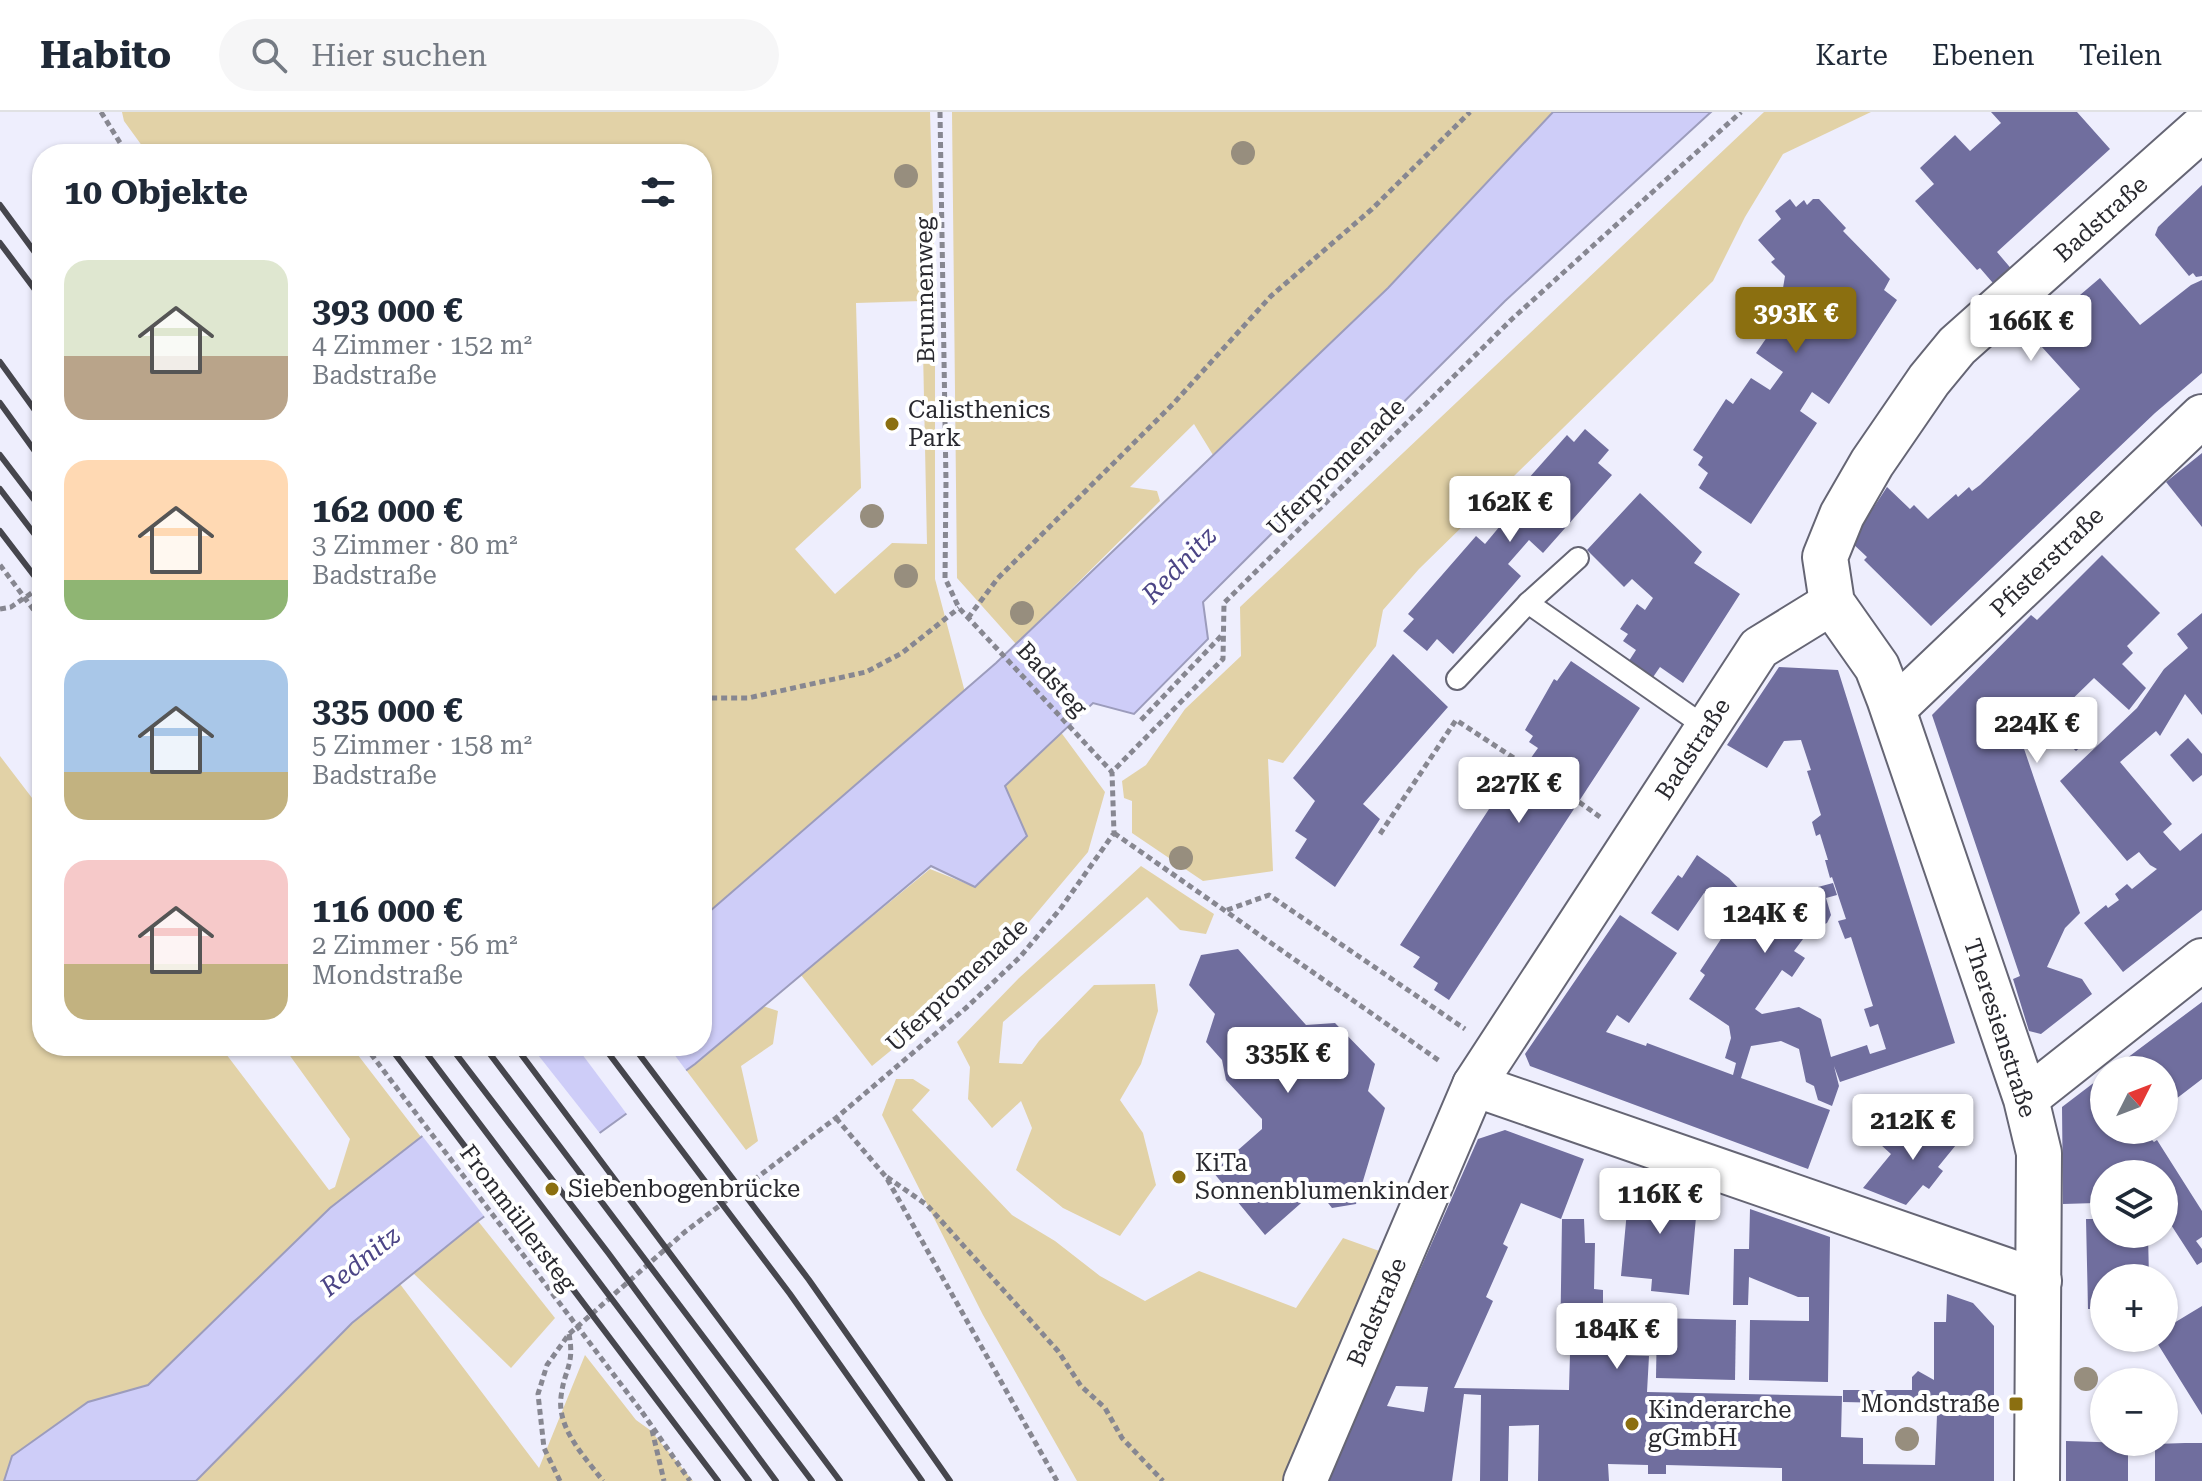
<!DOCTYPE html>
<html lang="de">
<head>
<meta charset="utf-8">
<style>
  :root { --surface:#fff; --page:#f6f6f7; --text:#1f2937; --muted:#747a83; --line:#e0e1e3; --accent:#8b6f10 }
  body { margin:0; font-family:"Roboto Serif",serif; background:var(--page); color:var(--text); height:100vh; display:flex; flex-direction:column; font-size:30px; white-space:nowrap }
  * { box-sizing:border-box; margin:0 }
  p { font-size:26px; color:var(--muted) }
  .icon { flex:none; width:44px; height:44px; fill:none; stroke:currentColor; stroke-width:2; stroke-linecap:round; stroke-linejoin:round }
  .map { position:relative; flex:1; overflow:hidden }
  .sheet { position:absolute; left:32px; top:32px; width:680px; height:912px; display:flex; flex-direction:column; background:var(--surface); border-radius:32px; box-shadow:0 2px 6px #0004 }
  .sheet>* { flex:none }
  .needle { width:52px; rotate:48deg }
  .controls { position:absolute; left:2090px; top:944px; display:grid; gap:16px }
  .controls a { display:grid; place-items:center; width:88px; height:88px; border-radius:50%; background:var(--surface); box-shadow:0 2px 6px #0004; font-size:40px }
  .price { position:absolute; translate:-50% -68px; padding:0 18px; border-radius:8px; background:#fff; color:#222; font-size:26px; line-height:52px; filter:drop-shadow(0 2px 4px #0008) }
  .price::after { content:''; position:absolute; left:50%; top:48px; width:24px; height:18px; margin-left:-12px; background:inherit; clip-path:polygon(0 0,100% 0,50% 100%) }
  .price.active { background:var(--accent); color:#fff }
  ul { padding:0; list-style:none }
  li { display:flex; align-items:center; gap:24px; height:200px; padding:0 32px }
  li span { display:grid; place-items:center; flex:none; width:224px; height:160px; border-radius:24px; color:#555 }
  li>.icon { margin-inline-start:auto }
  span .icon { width:96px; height:96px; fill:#fffc; stroke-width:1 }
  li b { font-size:34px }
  h2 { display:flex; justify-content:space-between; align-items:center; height:96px; padding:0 32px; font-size:34px }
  header { display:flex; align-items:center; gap:48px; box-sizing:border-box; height:112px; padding:0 40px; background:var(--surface); border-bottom:2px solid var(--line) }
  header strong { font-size:38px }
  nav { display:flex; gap:44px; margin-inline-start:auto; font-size:28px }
  .search { width:560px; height:72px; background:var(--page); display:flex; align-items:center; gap:20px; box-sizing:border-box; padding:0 28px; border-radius:44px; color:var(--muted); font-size:30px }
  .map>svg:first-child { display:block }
  .green { fill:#e2d2a7; fill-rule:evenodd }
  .water { fill:#cecdf8; stroke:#9c9cbc; stroke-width:2 }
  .pier { fill:#eeeefd }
  .building { fill:#706e9e; fill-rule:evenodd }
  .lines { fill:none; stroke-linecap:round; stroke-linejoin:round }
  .service-casing { stroke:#656574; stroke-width:24 }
  .minor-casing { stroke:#656574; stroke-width:46 }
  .tertiary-casing { stroke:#656574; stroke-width:48 }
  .path { stroke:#878791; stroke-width:5; stroke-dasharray:6 4; stroke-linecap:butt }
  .service { stroke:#fff; stroke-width:20 }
  .minor { stroke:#fff; stroke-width:42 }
  .tertiary { stroke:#fff; stroke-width:44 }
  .rail { stroke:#46464d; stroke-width:6 }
  .path-bridge { stroke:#878791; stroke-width:5; stroke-dasharray:6 4; stroke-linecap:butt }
  .tree { fill:#978e7e }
  .poi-dot { fill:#8b6f10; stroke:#fff; stroke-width:3 }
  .labels { text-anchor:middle; stroke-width:8; stroke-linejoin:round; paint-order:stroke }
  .street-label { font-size:24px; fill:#29292f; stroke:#fff }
  .poi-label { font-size:24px; fill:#29292f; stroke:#fff; text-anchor:start }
  .water-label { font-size:26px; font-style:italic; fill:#4c4586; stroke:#fff }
</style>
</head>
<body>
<header>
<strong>Habito</strong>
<div class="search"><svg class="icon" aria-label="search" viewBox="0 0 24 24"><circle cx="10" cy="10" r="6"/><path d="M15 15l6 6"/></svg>Hier suchen</div>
<nav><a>Karte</a><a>Ebenen</a><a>Teilen</a></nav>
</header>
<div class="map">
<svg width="2202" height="1369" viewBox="0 0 2202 1369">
  <rect width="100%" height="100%" fill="#eeeefd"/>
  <g class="green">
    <path d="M122,0h808l5,167v300l31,117 -264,223v-765h-554l-24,-33zM922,189l5,243 -35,-1 -57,51 -40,-45 66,-61 -5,-185z"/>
    <polygon points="952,0 1555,0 1388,177 1213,343 1194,312 1130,375 1157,379 1160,389 1016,532 957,466"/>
    <polygon points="1764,0 1871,0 1783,42 1745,105 1713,169 1419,457 1383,498 1376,534 1283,651 1268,647 1273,759 1203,769 1132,721 1132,689 1124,686 1122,669 1146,653 1185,597 1241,544 1240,495"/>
    <polygon points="1060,619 1105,680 1088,740 1024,816 973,871 872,954 801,863 930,757 975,775 1026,724 1004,673"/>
    <polygon points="0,644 42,699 42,934 220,934 329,1078 335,1075 350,1027 283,934 351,934 421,1025 338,1090 539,1356 585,1243 636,1308 650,1318 693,1369 0,1369"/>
    <polygon points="1141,754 1214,802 1206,822 1180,818 1147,785 1003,910 999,951 1022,952 1039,929 1094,873 1155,872 1158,899 1141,952 1120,988 1143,1021 1156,1073 1120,1124 1063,1096 1016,1058 1032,1016 1021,989 992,1016 968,987 970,955 957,930 1019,866"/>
    <polygon points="763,894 778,899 773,932 741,954 758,1029 746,1038 686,958"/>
    <polygon points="896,967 913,967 930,978 912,998 1012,1103 1055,1129 1100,1164 1145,1189 1199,1159 1296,1196 1343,1126 1385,1141 1291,1369 1077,1369 983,1203 882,1003"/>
    <polygon points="478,1109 555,1206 511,1256 413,1161"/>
  </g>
  <polygon class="water" points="1553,0 1711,0 1505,189 1203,490 1208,527 1134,602 1093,591 1005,674 1027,724 975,775 931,754 695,952 478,1109 352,1211 196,1369 4,1369 12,1344 88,1290 148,1273 330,1096 538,934 702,934 702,806 996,551 1388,176"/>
  <g class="pier">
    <polygon points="531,934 602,1024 487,1108 420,1021"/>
    <polygon points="576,934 668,934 688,961 629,1005"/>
  </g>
  <g class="building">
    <polygon points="1991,0 2077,0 2110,37 1997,140 2053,206 2100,166 2140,213 2191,173 2202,168 2202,261 2155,301 1931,514 1864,448 1867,445 1851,430 1887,375 1910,397 1914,393 1928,407 1956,382 1958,385 1969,375 1972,379 1980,373 2080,277 2032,224 2036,221 1980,156 1977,158 1915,89 1934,72 1920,56 1955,23 1970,39 2001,11"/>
    <polygon points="2202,73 2202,164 2196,165 2193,161 2189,164 2155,123 2158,115"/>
    <polygon points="1790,87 1796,95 1804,88 1807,93 1813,87 1819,87 1846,116 1843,119 1890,167 1884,178 1897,188 1829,292 1812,280 1800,299 1817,311 1751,412 1699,376 1708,361 1698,353 1703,345 1693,338 1726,287 1733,292 1751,266 1770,278 1783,260 1756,241 1788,195 1791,184 1782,182 1785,164 1771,150 1775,147 1758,128 1781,107 1775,99"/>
    <polygon points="1585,317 1609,338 1598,351 1612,363 1543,441 1529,428 1508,452 1521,464 1453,542 1437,527 1427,539 1403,519 1414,507 1408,502 1476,424 1485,432 1505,408 1498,401 1567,323 1574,330"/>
    <polygon points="2202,341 2202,415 2166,370"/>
    <polygon points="1640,381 1702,440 1694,451 1740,482 1683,571 1660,555 1649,571 1625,555 1636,538 1623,529 1628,522 1620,517 1637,492 1645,498 1653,486 1632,467 1624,475 1587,438"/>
    <polygon points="2102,443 2160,501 2127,534 2133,541 2122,552 2146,576 2129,598 2094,566 2055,604 2072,606 2093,624 2076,639 2060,624 2051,623 2036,610 2020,625 2080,801 2065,816 2047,855 2082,867 2092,882 2041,922 2029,919 2013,867 2020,864 1932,603 2031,503 2037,508"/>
    <polygon points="2202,501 2202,603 2185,582 2160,624 2156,619 2120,650 2172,712 2163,720 2180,739 2202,721 2202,798 2123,860 2084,811 2106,793 2108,796 2119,788 2115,782 2127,772 2132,777 2157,757 2150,753 2139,740 2127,749 2060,669 2137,596 2164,557 2188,536 2177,522"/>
    <polygon points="1393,542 1448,595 1363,692 1380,707 1335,775 1295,746 1307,727 1295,719 1315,689 1293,666"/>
    <polygon points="1571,549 1640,596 1449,888 1434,878 1438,871 1413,855 1420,845 1400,833 1508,668 1513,672 1527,651 1554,668 1528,650 1538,636 1529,630 1533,624 1525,618 1554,567 1557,569"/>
    <polygon points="1779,555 1838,558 1955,931 1840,970 1834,954 1839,974 1832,994 1818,988 1814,974 1806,970 1799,937 1781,929 1751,934 1741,966 1830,998 1808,1057 1530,954 1525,942 1620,803 1677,841 1629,911 1617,903 1606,920 1646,934 1647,931 1733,963 1736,951 1725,946 1731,926 1729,914 1689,887 1705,863 1700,859 1738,801 1704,781 1678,819 1651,801 1678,763 1682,766 1697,743 1729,766 1745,783 1772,801 1784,784 1833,771 1837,783 1826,786 1831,803 1827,811 1809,819 1794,839 1805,846 1792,865 1782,858 1755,897 1762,902 1799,895 1821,907 1831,945 1867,933 1870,942 1886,937 1878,912 1870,915 1864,897 1873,894 1851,825 1845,827 1838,809 1846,807 1832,765 1830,766 1825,748 1828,748 1820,722 1816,724 1812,710 1821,703 1807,659 1811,658 1801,628 1784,629 1767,656 1727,633"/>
    <polygon points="2188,626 2202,642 2202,663 2193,670 2170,643"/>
    <polygon points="1238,837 1306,913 1335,911 1375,952 1368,979 1385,996 1356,1092 1332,1096 1317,1077 1265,1123 1213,1060 1262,1017 1262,1007 1226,968 1222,948 1206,930 1215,902 1189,873 1201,843"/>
    <polygon points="2202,890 2202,967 2172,990 2177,996 2167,1004 2164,1000 2164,958 2111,958"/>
    <polygon points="2104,963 2104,1018 2142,1018 2154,1030 2157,1028 2202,1099 2202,1125 2196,1129 2202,1137 2202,1150 2197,1153 2164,1102 2164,1062 2104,1062 2104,1122 2148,1122 2149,1166 2104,1166 2104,1197 2088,1197 2086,1107 2095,1107 2096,1091 2063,1092 2062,995"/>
    <polygon points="1923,1004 1960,1028 1938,1055 1943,1059 1929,1077 1923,1073 1906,1093 1863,1076 1891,1042 1881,1033 1888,1024 1899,1032"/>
    <path d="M1505,1018l79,29 -23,60 -40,-16 -18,41 5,3 -22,50 7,4 -39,87 115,2 1,-36 -10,-1 2,-134h22l1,24h10l-1,46 9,1v32h-10v32l56,2 -2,36 195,4 -1,41 22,1v26l72,1 2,-50h-3v-11l-91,-2v-12h69v-13l6,-6 16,9v-58h12l1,-28 26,9 21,23v155h-212v-13l-116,-3v9h-18v-9l-40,-1 1,17h-71l1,-56 -30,1 -1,55h-28l1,-86 -17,-1 -12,87h-136l48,-85 114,-257zM1396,1274l32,1 -4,25 -37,-6z"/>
    <polygon points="1638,1068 1660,1070 1698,1083 1689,1183 1651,1179 1652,1167 1621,1164 1629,1077"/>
    <polygon points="1750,1097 1830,1125 1828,1270 1749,1268 1750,1208 1809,1209 1809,1185 1798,1185 1749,1165 1748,1193 1733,1193 1734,1137 1749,1137"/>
    <polygon points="2202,1194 2202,1303 2154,1226 2164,1226 2164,1217"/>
    <polygon points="1657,1206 1736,1208 1735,1268 1656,1266"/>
    <polygon points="2066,1329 2128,1331 2128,1369 2066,1369"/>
    <polygon points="2185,1331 2202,1331 2202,1369 2155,1369 2155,1332"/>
  </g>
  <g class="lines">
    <g class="service-casing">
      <g id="service">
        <polyline points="1578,446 1528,491 1707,616"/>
        <polyline points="1457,567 1528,491"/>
      </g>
    </g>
    <g class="minor-casing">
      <g id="minor">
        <polyline points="1893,598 2202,304"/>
        <polyline points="1474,973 2040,1169"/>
        <polyline points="2026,987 2202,848"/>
        <polyline points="1305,1369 1474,973 1759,536 1832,491"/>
      </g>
    </g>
    <g class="tertiary-casing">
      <polyline id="tertiary" points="2037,1369 2039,1041 2026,987 1889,586 1877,555 1832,491 1825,445 1842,403 1872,351 1929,268 1957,234 2202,16"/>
    </g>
    <g class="path">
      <polyline points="101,0 127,42"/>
      <polyline points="940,0 946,370 945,466 959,496 1112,660"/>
      <polyline points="0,497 11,495 42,474"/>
      <polyline points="968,506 998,466 1173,292 1271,184 1372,97 1470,0"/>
      <polyline points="702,582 711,586 748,586 866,560 902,541 959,496"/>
      <polyline points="1141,608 1223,522"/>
      <polyline points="1579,690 1600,705"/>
      <polyline points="1114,721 1441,950"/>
      <polyline points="1380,722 1456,608 1526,654"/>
      <polyline points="1227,798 1269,783 1465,917"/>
      <polyline points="836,1006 886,1065 1057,1369"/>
      <polyline points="887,1065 927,1093 1058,1239 1081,1274 1105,1296 1122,1326 1163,1369"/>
      <path d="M569,1222c6,32 -5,35 -8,63 -4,32 24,60 42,84"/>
      <polyline points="642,1300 690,1369"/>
      <polyline points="652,1318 664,1369"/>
      <polyline points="560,1369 544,1336 538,1282 547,1253 569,1222 686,1119 836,1006 967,895 1020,845 1061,796 1114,721 1112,660 1223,547 1224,491 1512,207 1741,0"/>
    </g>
    <use href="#service" class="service"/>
    <use href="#minor" class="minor"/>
    <use href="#tertiary" class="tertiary"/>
    <g class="rail">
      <polyline points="0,93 42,150"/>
      <polyline points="0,131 42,187"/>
      <polyline points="0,250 42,308"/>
      <polyline points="0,291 42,349"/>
      <polyline points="0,343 42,398"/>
      <polyline points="0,377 42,432"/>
      <polyline points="0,419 42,474"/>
      <polyline points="389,934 718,1369"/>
      <polyline points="421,934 749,1369"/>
      <polyline points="450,934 609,1142 776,1369"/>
      <polyline points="484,934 812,1369"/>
      <polyline points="515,934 840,1369"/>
      <polyline points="603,934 790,1182 922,1369"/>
      <polyline points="633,934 809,1168 950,1369"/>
    </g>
    <g class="path-bridge">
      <polyline points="0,453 42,509"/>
      <polyline points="365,934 642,1300"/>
    </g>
  </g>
  <g class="tree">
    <circle cx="1243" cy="41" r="12"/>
    <circle cx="906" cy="64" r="12"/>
    <circle cx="872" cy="404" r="12"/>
    <circle cx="906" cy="464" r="12"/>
    <circle cx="1022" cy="501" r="12"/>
    <circle cx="1181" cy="746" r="12"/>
    <circle cx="2086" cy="1267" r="12"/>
    <circle cx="1907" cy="1327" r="12"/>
  </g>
  <g class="poi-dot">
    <circle cx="892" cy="312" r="8"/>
    <circle cx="1179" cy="1065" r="8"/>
    <circle cx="552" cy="1077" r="8"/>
    <rect x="2008" y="1284" width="16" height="16" rx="4"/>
    <circle cx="1632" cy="1312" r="8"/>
  </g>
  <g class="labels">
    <g class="street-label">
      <text transform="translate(2101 107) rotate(-42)" y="8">Badstraße</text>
      <text transform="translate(925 178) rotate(-91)" y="8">Brunnenweg</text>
      <text transform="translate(1336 355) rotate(-45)" y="8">Uferpromenade</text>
      <text transform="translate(2047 450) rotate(-44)" y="8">Pfisterstraße</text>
      <text transform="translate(1052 567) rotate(47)" y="8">Badsteg</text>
      <text transform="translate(1693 637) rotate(-57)" y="8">Badstraße</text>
      <text transform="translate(957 873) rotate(-43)" y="8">Uferpromenade</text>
      <text transform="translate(2000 916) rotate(72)" y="8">Theresienstraße</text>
      <text transform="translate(518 1106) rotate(53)" y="8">Fronmüllersteg</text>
      <text transform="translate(1377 1200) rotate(-67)" y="8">Badstraße</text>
    </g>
    <g class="poi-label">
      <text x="908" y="306">Calisthenics<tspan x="908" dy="28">Park</tspan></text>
      <text x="1195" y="1059">KiTa<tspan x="1195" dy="28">Sonnenblumenkinder</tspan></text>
      <text x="568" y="1085">Siebenbogenbrücke</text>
      <text x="2000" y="1300" text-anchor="end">Mondstraße</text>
      <text x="1648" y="1306">Kinderarche<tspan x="1648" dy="28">gGmbH</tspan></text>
    </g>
    <g class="water-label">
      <text transform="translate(1179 453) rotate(-46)" y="9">Rednitz</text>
      <text transform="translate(360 1149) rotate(-39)" y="9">Rednitz</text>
    </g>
  </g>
</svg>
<div class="controls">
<a><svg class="needle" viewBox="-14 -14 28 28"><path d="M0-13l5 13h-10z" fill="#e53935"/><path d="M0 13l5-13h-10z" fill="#747a83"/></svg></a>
<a><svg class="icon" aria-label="layers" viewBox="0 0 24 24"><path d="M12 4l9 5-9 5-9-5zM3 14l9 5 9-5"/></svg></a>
<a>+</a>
<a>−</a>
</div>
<b class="price active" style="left:1796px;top:243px">393K €</b>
<b class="price" style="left:2031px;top:251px">166K €</b>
<b class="price" style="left:1510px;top:432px">162K €</b>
<b class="price" style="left:2037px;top:653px">224K €</b>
<b class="price" style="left:1519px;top:713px">227K €</b>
<b class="price" style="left:1765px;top:843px">124K €</b>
<b class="price" style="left:1288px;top:983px">335K €</b>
<b class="price" style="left:1913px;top:1050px">212K €</b>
<b class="price" style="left:1660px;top:1124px">116K €</b>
<b class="price" style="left:1617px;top:1259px">184K €</b>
<section class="sheet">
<h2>10 Objekte<svg class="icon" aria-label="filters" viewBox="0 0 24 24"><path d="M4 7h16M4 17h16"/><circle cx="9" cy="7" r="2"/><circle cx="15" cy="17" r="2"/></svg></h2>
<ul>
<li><span style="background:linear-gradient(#dfe7d0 60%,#b9a48a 0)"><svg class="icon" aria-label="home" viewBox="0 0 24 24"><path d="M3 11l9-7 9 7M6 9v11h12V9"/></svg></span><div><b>393 000 €</b><p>4 Zimmer · 152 m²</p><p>Badstraße</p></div></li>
<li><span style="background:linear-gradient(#ffd9b3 75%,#8fb573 0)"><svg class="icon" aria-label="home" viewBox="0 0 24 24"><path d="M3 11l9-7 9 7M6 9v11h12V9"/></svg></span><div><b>162 000 €</b><p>3 Zimmer · 80 m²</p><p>Badstraße</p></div></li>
<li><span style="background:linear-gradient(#a9c7e8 70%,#c2b280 0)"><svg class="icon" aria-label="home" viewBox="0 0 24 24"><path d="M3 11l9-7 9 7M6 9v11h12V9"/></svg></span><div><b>335 000 €</b><p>5 Zimmer · 158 m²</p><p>Badstraße</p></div></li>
<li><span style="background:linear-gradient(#f6c9c9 65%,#c2b280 0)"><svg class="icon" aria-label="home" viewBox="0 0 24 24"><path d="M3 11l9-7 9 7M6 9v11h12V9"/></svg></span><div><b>116 000 €</b><p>2 Zimmer · 56 m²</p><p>Mondstraße</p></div></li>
</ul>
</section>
</div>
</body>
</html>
